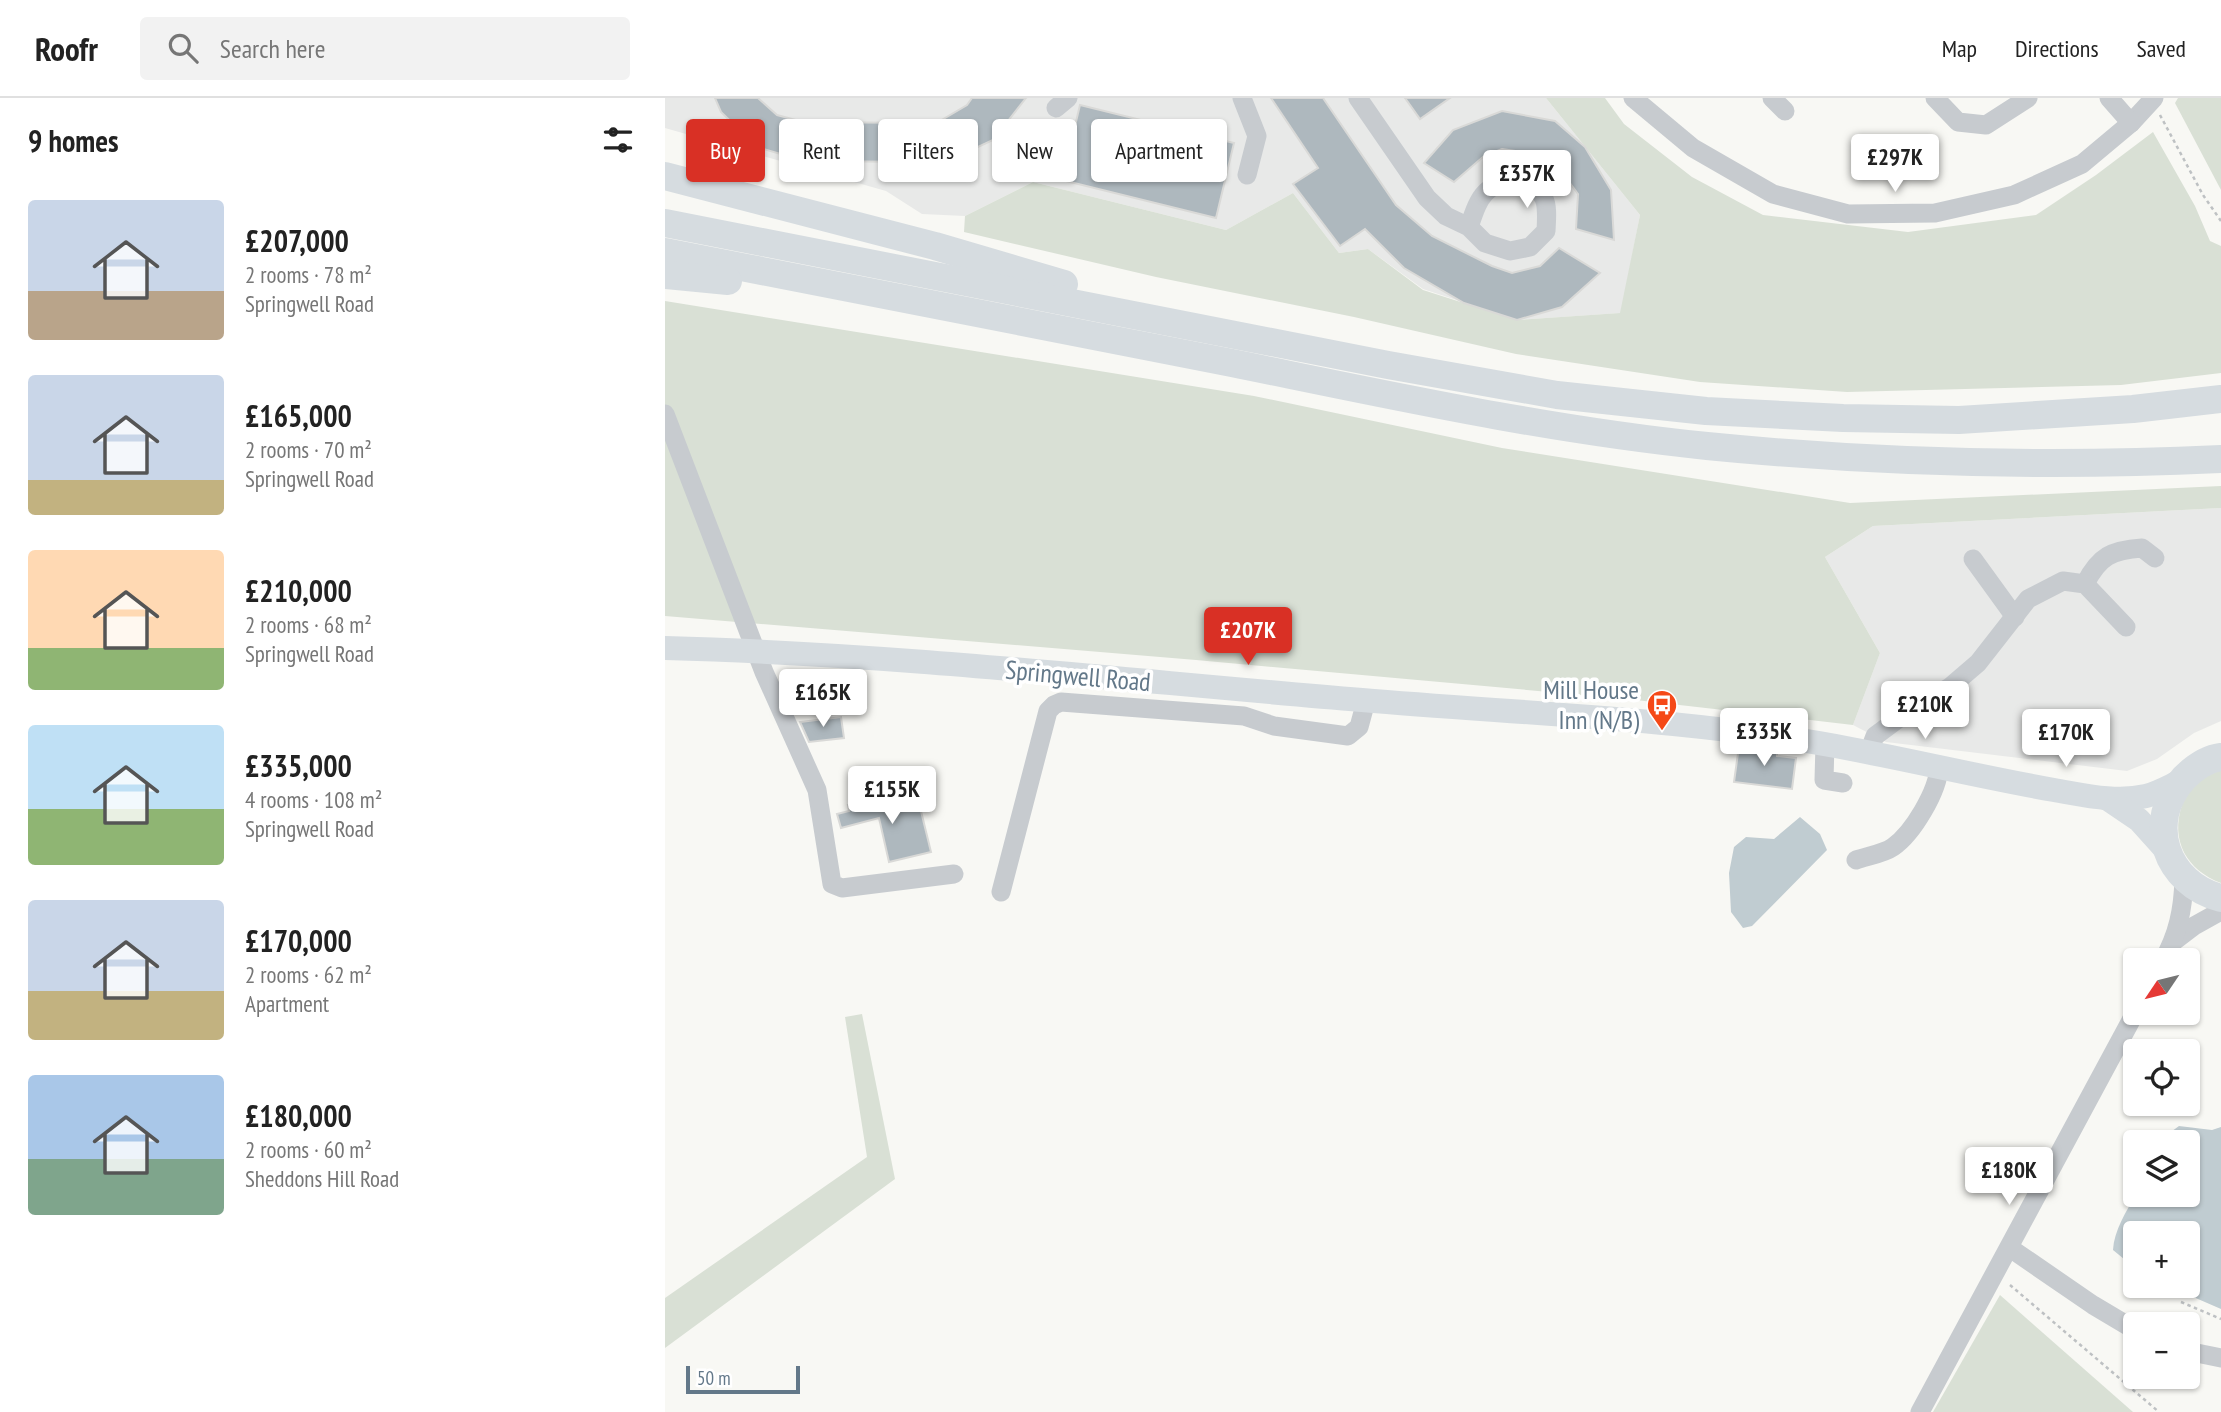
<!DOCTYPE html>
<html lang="en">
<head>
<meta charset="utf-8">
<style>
  :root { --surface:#fff; --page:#f2f2f2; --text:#222; --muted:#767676; --line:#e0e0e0; --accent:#d93025 }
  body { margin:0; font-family:"PT Sans Narrow",sans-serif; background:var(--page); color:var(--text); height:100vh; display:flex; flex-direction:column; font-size:26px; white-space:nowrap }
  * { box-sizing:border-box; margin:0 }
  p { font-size:23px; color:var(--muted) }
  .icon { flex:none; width:38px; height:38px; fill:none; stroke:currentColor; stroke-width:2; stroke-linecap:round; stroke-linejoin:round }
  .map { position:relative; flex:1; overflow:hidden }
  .details { display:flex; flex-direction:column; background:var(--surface); width:665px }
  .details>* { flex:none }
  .top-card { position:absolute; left:21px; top:21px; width:665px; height:63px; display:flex; gap:14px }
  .needle { width:46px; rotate:235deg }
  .tools { position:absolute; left:1458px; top:850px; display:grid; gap:14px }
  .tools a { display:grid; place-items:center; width:77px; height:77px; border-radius:7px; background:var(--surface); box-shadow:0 2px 5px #0004; font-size:35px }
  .scale { position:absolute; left:21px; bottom:18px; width:114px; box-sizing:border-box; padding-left:7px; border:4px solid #637889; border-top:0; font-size:19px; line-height:24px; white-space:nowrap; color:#637889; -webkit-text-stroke:5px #fff; paint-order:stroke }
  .price { position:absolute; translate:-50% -60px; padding:0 16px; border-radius:7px; background:#fff; color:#222; font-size:23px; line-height:46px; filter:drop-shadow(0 2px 4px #0008) }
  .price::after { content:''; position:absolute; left:50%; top:42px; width:21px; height:16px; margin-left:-10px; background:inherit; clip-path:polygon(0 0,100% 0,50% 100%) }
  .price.selected { background:var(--accent); color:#fff }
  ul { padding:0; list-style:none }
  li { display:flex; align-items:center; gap:21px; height:175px; padding:0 28px }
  li span { display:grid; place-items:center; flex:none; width:196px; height:140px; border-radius:7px; color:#555 }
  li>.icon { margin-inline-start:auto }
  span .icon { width:84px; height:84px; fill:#fffc; stroke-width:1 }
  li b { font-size:30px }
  h2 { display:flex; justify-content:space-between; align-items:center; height:84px; padding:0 28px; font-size:30px }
  .chip { padding:0 24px; border-radius:7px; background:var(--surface); box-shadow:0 2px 5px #0004; font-size:24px; line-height:63px }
  .chip.selected { background:var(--accent); color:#fff }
  header { display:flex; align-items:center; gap:42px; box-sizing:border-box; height:98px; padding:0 35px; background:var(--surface); border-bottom:2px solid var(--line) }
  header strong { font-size:33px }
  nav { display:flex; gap:38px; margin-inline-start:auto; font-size:24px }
  .search { width:490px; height:63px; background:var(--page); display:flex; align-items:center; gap:18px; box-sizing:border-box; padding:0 24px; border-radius:7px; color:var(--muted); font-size:26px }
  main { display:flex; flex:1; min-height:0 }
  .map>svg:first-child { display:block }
  .built { fill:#e8e9e8 }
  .green { fill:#d9e0d5 }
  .water { fill:#c0ccd1 }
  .building { fill:#aeb8be; stroke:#d9d9d7; stroke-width:2 }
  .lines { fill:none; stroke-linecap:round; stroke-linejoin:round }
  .path { stroke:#bec1c3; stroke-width:2.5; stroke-dasharray:3.5 3.5; stroke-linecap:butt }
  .minor { stroke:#c7cbcf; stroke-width:19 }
  .major { stroke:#d6dce0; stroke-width:24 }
  .highway { stroke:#d6dce0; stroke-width:28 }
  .labels { text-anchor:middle; stroke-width:7; stroke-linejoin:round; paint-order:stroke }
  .street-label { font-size:26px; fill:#637889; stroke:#fff }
  .poi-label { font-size:26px; fill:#637889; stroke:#fff; text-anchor:end }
</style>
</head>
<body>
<header>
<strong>Roofr</strong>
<div class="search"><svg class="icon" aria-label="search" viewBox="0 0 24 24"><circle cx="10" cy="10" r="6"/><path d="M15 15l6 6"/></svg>Search here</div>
<nav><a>Map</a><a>Directions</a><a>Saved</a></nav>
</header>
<main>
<section class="details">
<h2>9 homes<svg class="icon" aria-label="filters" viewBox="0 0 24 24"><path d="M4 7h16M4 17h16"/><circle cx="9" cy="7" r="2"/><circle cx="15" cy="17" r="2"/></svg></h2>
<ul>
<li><span style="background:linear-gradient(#c9d6e8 65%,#b9a48a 0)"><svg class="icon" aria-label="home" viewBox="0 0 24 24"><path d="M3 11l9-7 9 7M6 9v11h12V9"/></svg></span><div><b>£207,000</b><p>2 rooms · 78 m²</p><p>Springwell Road</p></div></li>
<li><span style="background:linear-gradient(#c9d6e8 75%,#c2b280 0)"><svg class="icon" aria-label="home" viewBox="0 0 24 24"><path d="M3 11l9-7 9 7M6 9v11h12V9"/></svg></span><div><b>£165,000</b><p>2 rooms · 70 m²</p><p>Springwell Road</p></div></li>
<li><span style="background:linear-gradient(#ffd9b3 70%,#8fb573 0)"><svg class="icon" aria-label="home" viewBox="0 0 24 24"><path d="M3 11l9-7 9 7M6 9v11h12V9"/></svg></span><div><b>£210,000</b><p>2 rooms · 68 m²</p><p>Springwell Road</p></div></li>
<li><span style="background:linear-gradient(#bfe0f5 60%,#8fb573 0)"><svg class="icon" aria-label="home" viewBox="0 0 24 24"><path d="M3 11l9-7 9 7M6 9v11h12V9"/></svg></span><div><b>£335,000</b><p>4 rooms · 108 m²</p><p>Springwell Road</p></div></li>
<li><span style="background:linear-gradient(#c9d6e8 65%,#c2b280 0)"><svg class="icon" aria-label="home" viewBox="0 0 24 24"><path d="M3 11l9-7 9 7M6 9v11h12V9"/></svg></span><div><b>£170,000</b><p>2 rooms · 62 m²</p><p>Apartment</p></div></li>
<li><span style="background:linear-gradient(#a9c7e8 60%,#7fa58c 0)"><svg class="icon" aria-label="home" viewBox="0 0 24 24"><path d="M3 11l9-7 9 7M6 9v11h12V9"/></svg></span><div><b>£180,000</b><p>2 rooms · 60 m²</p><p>Sheddons Hill Road</p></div></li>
</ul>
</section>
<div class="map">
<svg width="1556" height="1314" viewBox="0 0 1556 1314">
  <rect width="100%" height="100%" fill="#f8f8f4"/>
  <g class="built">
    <polygon points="0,0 881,0 975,117 956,215 852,222 758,191 703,151 674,155 628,95 561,132 368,84 300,118 257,116 221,93 0,30"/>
    <polygon points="1556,410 1556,623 1529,635 1492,661 1462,673 1221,644 1188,627 1215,555 1160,459 1208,428"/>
  </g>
  <g class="green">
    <polygon points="881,0 940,0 959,26 1027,79 1098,117 1243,134 1371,117 1431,77 1488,34 1530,108 1545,143 1556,148 1556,275 1456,287 1182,294 1035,284 851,256 689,219 491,179 299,134 300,118 368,84 561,132 628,95 674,155 703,151 758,192 852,222 955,215 975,117"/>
    <polygon points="1513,0 1556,0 1556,92 1510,5"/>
    <polygon points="0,203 589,298 837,350 1185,405 1556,388 1556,410 1208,428 1160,459 1215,555 1188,627 962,601 531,562 0,518"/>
    <path d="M1556,672v113c-34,-13 -51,-42 -39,-78 4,-9 11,-20 19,-26 6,-4 14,-6 20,-9z"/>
    <polygon points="197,916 230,1081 0,1250 0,1200 202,1059 180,919"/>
    <polygon points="1335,1197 1468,1314 1268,1314"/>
  </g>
  <g class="water">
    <polygon points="1135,719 1155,736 1162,752 1087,828 1078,830 1066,814 1064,775 1069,749 1081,739 1109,741"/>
    <path d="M1514,1028l33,4 9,-3v182l-53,-23h19v-52h-52v34l-22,-18c1,-19 13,-39 23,-55h51v-52h-25l2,-6z"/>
  </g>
  <g class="building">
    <polygon points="50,0 93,0 112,17 138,24 259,25 259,64 139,63 92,49 56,14"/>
    <polygon points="307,0 361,0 328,42 283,63 275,23 302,7"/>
    <polygon points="606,0 658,0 731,107 767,138 827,168 847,175 875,168 894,150 935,175 897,209 852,222 799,205 739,170 700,131 675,148 628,86 653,70"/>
    <polygon points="740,0 785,0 755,21"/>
    <polygon points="415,7 569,45 551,120 397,82"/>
    <polygon points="837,13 890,23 920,49 946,92 949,142 911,131 913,96 896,73 864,55 837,51 819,58 789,84 759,65 788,32"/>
    <polygon points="176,619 179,640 144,644 135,624"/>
    <polygon points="1074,648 1112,654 1112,658 1131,660 1127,691 1069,684"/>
    <polygon points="225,697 229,711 254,705 266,754 224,764 214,720 176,730 172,716 184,713 183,707"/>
  </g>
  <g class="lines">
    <g class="path">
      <polyline points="1495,17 1538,97 1556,123"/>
      <polyline points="1345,1187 1494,1314"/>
      <polyline points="1516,1204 1556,1221"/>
    </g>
    <g class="minor">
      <polyline points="577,0 592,38 582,77"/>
      <path d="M693,0l69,100 19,18 23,11 16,16 25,8 20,-4 16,-16c2,-33 1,-36 -26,-55 -36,12 -39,15 -51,51"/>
      <polyline points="968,0 1028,50 1108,96 1183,116 1270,115 1349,97 1417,66 1466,25 1489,0"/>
      <polyline points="1107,0 1120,13"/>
      <polyline points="1270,0 1293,24 1321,27 1363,0"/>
      <polyline points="1444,0 1466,25"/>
      <polyline points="391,10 403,0"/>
      <polyline points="0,316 99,574 152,692 167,786 177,790 289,776"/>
      <polyline points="1308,461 1350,519"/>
      <path d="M1420,486c14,-28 27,-34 57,-36l13,10"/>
      <polyline points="1160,646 1159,682 1178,685"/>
      <polyline points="1204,654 1210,638 1241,615 1285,589 1313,565 1363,501 1398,483 1420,486 1461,529"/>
      <path d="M1191,762c11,-4 27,-6 37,-13 20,-14 45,-56 46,-80"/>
      <polyline points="336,794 383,613 389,607 396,604 579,618 609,628 683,638 694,629 701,603"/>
      <polyline points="1508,844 1529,828 1556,813"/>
      <path d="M1498,863c15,-27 20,-51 21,-82"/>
      <polyline points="1345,1150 1428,1207 1470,1232"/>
      <polyline points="1522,1253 1556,1260"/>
      <polyline points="1255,1314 1470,915"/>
    </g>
    <g class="major">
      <path d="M0,550c233,6 465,33 697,52 163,14 328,18 489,49 68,13 135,29 203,41 30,5 62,13 92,6 12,-3 24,-10 35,-15"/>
      <polyline points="1443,701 1474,722 1501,752"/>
    </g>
    <g class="highway">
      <polyline points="0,78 270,148 399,186"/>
      <polyline points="0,125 723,267 892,297 1041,313 1178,320 1294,322 1468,311 1556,301"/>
      <path d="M0,154c189,36 378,73 567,111 157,32 316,67 475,83 171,17 343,21 514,13"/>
      <polyline points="0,177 63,183"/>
      <path d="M1556,659c-15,2 -27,11 -37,21 -40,44 -18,106 37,120"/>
    </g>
  </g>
  <defs>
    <g id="bus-pin" transform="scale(1.575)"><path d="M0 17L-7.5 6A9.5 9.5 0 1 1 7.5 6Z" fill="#f54917" stroke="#fff"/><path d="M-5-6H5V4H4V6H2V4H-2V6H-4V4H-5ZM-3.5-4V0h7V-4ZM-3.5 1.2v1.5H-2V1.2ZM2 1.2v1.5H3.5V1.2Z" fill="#fff"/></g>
  </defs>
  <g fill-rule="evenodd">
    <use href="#bus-pin" x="997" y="607"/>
  </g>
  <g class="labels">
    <g class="street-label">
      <text transform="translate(413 578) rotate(5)" y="9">Springwell Road</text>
    </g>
    <g class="poi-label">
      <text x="974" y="601">Mill House<tspan x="974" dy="30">Inn (N/B)</tspan></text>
    </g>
  </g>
</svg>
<div class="tools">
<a><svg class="needle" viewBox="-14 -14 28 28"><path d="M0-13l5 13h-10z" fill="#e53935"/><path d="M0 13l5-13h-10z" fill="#767676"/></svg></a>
<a><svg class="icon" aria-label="locate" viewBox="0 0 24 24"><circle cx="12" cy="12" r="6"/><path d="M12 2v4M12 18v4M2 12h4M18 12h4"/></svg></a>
<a><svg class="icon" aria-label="layers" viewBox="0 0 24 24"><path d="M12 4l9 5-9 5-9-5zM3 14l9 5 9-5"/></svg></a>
<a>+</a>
<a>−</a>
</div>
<div class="scale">50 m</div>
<b class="price" style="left:1230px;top:96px">£297K</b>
<b class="price" style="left:862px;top:112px">£357K</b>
<b class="price selected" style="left:583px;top:569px">£207K</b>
<b class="price" style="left:158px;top:631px">£165K</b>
<b class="price" style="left:1260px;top:643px">£210K</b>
<b class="price" style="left:1099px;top:670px">£335K</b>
<b class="price" style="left:1401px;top:671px">£170K</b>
<b class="price" style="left:227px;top:728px">£155K</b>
<b class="price" style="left:1344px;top:1109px">£180K</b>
<div class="top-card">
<a class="chip selected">Buy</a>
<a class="chip">Rent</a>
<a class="chip">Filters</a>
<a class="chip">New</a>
<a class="chip">Apartment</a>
</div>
</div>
</main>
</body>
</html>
